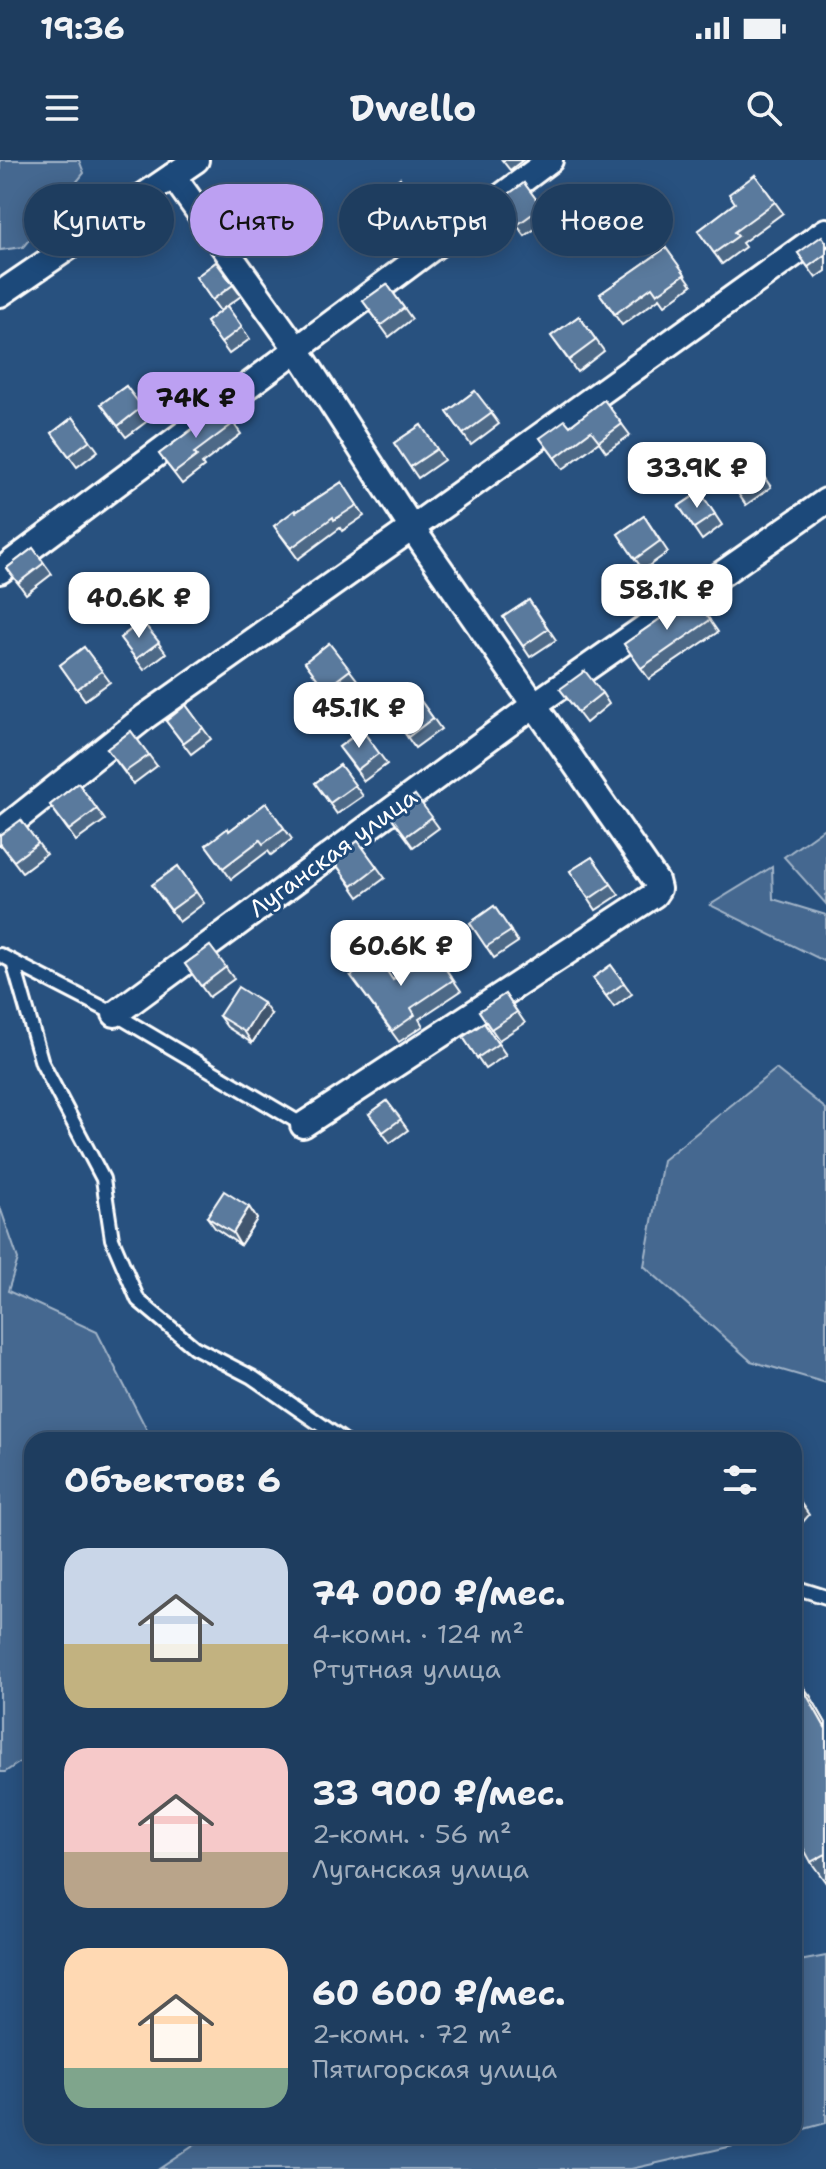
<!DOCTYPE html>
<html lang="ru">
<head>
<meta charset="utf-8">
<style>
  :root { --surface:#1e3d5f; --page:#264465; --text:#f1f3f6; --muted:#a1aebd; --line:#3c5674; --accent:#bca0f2 }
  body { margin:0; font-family:"Shantell Sans",sans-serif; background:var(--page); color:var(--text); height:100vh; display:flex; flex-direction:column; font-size:30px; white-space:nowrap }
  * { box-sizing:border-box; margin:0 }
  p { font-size:26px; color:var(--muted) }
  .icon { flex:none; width:44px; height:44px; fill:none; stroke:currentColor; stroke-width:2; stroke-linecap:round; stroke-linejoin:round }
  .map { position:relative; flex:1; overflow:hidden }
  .sheet { position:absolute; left:24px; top:1272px; width:778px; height:712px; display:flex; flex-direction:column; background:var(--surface); border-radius:24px; box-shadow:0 4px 20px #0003,0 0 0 2px var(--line) }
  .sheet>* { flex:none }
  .banner { position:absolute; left:24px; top:24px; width:778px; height:72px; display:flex; gap:16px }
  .price { position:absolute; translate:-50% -68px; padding:0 18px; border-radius:16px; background:#fff; color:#222; font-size:26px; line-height:52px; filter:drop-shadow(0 2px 4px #0008) }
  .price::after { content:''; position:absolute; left:50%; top:48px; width:24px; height:18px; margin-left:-12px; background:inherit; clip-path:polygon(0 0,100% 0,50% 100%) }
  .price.active { background:var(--accent); color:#111 }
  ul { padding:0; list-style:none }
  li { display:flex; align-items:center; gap:24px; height:200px; padding:0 40px }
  li span { display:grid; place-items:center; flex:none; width:224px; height:160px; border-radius:24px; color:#555 }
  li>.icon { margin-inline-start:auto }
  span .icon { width:96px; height:96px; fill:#fffc; stroke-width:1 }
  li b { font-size:34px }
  h2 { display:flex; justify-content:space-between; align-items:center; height:96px; padding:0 40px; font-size:34px }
  .chip { padding:0 28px; border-radius:36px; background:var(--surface); box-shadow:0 4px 20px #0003,0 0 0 2px var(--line); font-size:28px; line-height:72px }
  .chip.active { background:var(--accent); color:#111 }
  .status { display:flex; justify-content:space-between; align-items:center; height:56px; padding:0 40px; background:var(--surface); direction:ltr }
  .status svg { height:22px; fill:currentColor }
  header { display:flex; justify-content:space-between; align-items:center; height:104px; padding:0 40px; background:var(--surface); font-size:36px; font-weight:700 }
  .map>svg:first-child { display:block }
  .green { fill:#446890; stroke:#a2b4c8; stroke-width:2 }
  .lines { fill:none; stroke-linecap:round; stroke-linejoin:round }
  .service-casing { stroke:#fff; stroke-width:18 }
  .minor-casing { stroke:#fff; stroke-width:30 }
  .service { stroke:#1f4a7a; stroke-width:12 }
  .minor { stroke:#1f4a7a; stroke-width:24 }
  .wall { fill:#4d6987; stroke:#fff; stroke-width:2 }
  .shaded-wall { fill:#3f556e; stroke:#fff; stroke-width:2 }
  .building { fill:#5a7a9d; stroke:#fff; stroke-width:2 }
  .labels { text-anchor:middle; stroke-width:6; stroke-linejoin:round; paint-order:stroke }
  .street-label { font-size:24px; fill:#fff; stroke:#1f4a7a }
</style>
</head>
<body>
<div class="status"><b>19:36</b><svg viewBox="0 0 49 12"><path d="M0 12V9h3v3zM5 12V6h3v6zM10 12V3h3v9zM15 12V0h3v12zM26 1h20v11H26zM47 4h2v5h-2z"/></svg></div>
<header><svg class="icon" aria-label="menu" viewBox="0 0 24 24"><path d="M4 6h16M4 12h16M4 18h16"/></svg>Dwello<svg class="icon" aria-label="search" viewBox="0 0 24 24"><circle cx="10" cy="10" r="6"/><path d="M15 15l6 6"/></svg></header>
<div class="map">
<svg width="826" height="2009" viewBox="0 0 826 2009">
  <rect width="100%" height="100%" fill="#28517f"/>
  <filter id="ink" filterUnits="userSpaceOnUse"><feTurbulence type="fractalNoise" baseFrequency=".0125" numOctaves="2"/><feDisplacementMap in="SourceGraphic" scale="16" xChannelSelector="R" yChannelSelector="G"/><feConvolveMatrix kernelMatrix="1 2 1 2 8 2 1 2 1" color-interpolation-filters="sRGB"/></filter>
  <g filter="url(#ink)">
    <g class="green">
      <polygon points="0,0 79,0 84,13 23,87 0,90"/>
      <polygon points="826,667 826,744 784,697"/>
      <polygon points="772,707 773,739 826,755 826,802 710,745"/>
      <polygon points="776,909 826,949 826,1223 751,1201 644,1106 663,1000"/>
      <polygon points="0,1047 18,1099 8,1131 97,1172 152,1280 32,1280 32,1594 5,1612 0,1612"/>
      <polygon points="826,1796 826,1963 794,1972 794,1802"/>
      <polygon points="208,1976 777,1976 631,2009 159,2009"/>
    </g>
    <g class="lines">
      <g class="service-casing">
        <g id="service">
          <polyline points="0,795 115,854 303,965"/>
          <polyline points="13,802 42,903 103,1019 112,1079 138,1140 194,1187 252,1217 343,1280"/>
          <polyline points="794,1427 826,1437"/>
        </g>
      </g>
      <g class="minor-casing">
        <g id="minor">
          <polyline points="173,16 296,188 412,368 656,721 658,729 654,735 303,965"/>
          <polyline points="0,134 196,0"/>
          <polyline points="0,411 550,0"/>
          <polyline points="0,672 146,556 412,368 826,71"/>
          <polyline points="115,854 534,545 826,341"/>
        </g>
      </g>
      <use href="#service" class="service"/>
      <use href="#minor" class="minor"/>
    </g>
    <g class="wall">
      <polygon points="502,0 523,0 510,10"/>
      <polygon points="755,15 783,53 742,83 745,87 722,104 698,71 735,43"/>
      <polygon points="400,18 425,53 403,70 377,35"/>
      <polygon points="524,23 550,58 525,76 499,41"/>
      <polygon points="826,82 826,111 816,118 798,93"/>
      <polygon points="666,88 692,125 665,145 660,138 622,165 600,134"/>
      <polygon points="216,102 241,136 220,151 196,117"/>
      <polygon points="387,124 412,159 389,177 363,141"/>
      <polygon points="227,146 250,179 229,194 206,162"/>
      <polygon points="579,156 604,191 577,212 551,176"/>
      <polygon points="126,226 150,259 126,277 101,244"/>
      <polygon points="475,231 499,264 471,285 447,252"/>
      <polygon points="604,240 630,275 606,292 599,282 563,309 540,278 570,266"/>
      <polygon points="222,247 241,274 202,304 204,307 182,324 159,294"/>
      <polygon points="73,257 98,291 77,307 52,273"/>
      <polygon points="421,265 444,300 418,318 394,283"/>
      <polygon points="749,295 771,327 746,345 724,313"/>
      <polygon points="342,322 364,356 342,371 340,368 298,399 274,366"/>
      <polygon points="700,332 722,365 702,380 679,346"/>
      <polygon points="644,356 668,392 643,410 618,374"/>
      <polygon points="33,388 52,414 26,434 7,408"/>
      <polygon points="693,436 718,472 649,519 624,484"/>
      <polygon points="529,440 556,480 530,497 503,457"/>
      <polygon points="142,461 166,493 144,510 120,478"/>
      <polygon points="329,483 358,521 333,540 305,502"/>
      <polygon points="84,487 110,522 85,540 60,505"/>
      <polygon points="560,529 602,533 609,544 586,563"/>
      <polygon points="413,530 441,569 415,588 388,549"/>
      <polygon points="186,545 211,579 191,594 166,561"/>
      <polygon points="362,570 387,604 364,621 339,587"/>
      <polygon points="131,571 157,606 133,624 107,589"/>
      <polygon points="340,605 363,636 337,654 315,623"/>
      <polygon points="78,623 105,660 76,681 50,645"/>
      <polygon points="415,635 439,668 413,687 389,654"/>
      <polygon points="266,643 292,679 271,695 268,691 231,719 206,685 229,671"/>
      <polygon points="21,660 46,694 22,712 0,683"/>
      <polygon points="358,681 385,718 359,737 333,700"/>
      <polygon points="592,697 619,735 596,750 570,711"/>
      <polygon points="178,706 204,743 179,762 152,725"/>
      <polygon points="494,746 518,782 494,798 470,763"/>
      <polygon points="210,786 234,819 209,837 185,804"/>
      <polygon points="434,792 461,831 419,859 423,866 399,882 351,816 393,819"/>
      <polygon points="611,805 632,834 614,847 593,818"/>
      <polygon points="505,834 525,863 499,880 479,851"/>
      <polygon points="271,854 252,883 227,867 219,856"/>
      <polygon points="484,863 506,895 485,909 463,877"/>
      <polygon points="387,941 408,970 390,983 369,954"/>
      <polygon points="249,1047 257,1059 240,1085 215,1068 207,1057"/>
      <polygon points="811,1537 826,1563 826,1723 811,1702"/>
    </g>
    <g class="shaded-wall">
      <polygon points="263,843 271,854 252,883 245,872"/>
      <polygon points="249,1047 257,1059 240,1085 233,1073"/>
      <polygon points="798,1339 809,1355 794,1372 794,1343"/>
      <polygon points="796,1516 811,1537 826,1563 826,1569"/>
    </g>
    <g class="building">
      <polygon points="755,15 775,42 734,72 738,76 714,93 698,71 735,43 729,34"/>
      <polygon points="400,18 418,42 395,58 377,35"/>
      <polygon points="524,23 542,47 517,65 499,41"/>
      <polygon points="822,76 826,82 826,94 808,107 798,93"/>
      <polygon points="666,88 685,114 657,134 652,127 615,154 600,134"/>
      <polygon points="216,102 233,125 212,140 196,117"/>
      <polygon points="387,124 404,148 381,165 363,141"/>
      <polygon points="227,146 242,167 221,183 206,162"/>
      <polygon points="579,156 596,180 569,200 551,176"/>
      <polygon points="126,226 142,247 118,266 101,244"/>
      <polygon points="475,231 492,253 463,274 447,252"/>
      <polygon points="604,240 622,264 599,281 591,271 555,298 540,278 565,260 570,266"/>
      <polygon points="222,247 234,263 194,293 197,296 174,313 159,294"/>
      <polygon points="73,257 90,280 69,296 52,273"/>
      <polygon points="421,265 437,289 410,307 394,283"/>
      <polygon points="749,295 763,316 739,334 724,313"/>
      <polygon points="342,322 357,345 334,360 333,357 291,388 274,366 295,350 296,352"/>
      <polygon points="700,332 715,354 694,368 679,346"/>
      <polygon points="644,356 660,381 635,399 618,374"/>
      <polygon points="33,388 44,403 18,423 7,408"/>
      <polygon points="693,436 710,460 641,508 624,484"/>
      <polygon points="529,440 548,469 523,486 503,457"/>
      <polygon points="142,461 159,482 136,499 120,478"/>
      <polygon points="329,483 350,510 325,529 305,502"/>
      <polygon points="84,487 102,511 77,529 60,505"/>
      <polygon points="585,511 602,533 578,552 560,529"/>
      <polygon points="413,530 433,558 408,577 388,549"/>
      <polygon points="186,545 203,568 183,583 166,561"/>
      <polygon points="362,570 379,593 357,610 339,587"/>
      <polygon points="131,571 149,595 125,612 107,589"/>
      <polygon points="340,605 355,625 330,643 315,623"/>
      <polygon points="78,623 97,649 69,670 50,645"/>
      <polygon points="415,635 432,657 406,676 389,654"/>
      <polygon points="266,643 284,668 263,684 260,680 223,708 206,685 228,668 229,671"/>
      <polygon points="21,660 38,683 14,701 0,683 0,675"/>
      <polygon points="358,681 377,707 352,726 333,700"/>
      <polygon points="592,697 611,724 589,739 570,711"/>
      <polygon points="178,706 196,732 171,750 152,725"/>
      <polygon points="494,746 511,771 486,787 470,763"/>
      <polygon points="210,786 226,807 201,826 185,804"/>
      <polygon points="434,792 453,820 411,848 415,855 392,871 351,816 378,798 393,820"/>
      <polygon points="611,805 624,823 606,836 593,818"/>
      <polygon points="238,827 263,843 245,872 219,856"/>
      <polygon points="505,834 517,852 491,869 479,851"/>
      <polygon points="484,863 498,884 477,898 463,877"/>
      <polygon points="387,941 401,959 383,972 369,954"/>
      <polygon points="224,1031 249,1047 233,1073 207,1057"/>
      <polygon points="796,1516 826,1569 826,1694 811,1702 794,1671 794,1517"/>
    </g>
  </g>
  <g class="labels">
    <g class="street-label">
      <text transform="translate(333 693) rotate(-36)" y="8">Луганская улица</text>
    </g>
  </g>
</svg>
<b class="price active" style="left:196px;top:280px">74K ₽</b>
<b class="price" style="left:697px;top:350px">33.9K ₽</b>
<b class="price" style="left:667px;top:472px">58.1K ₽</b>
<b class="price" style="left:139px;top:480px">40.6K ₽</b>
<b class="price" style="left:359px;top:590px">45.1K ₽</b>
<b class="price" style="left:401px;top:828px">60.6K ₽</b>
<div class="banner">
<a class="chip">Купить</a>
<a class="chip active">Снять</a>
<a class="chip">Фильтры</a>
<a class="chip">Новое</a>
</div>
<section class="sheet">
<h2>Объектов: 6<svg class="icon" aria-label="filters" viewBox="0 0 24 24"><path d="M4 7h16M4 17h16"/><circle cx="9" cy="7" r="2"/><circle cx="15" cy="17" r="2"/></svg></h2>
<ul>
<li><span style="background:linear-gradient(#c9d6e8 60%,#c2b280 0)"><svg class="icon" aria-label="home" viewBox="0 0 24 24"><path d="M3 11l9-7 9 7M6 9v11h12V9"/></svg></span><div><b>74 000 ₽/мес.</b><p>4-комн. · 124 m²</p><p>Ртутная улица</p></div></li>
<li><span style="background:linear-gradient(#f6c9c9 65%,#b9a48a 0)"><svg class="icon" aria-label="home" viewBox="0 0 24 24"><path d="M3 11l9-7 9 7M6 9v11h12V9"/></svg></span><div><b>33 900 ₽/мес.</b><p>2-комн. · 56 m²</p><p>Луганская улица</p></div></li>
<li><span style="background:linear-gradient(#ffd9b3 75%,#7fa58c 0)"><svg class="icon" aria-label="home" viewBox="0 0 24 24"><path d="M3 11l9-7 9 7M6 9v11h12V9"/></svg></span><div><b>60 600 ₽/мес.</b><p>2-комн. · 72 m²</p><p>Пятигорская улица</p></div></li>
</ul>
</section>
</div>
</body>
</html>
